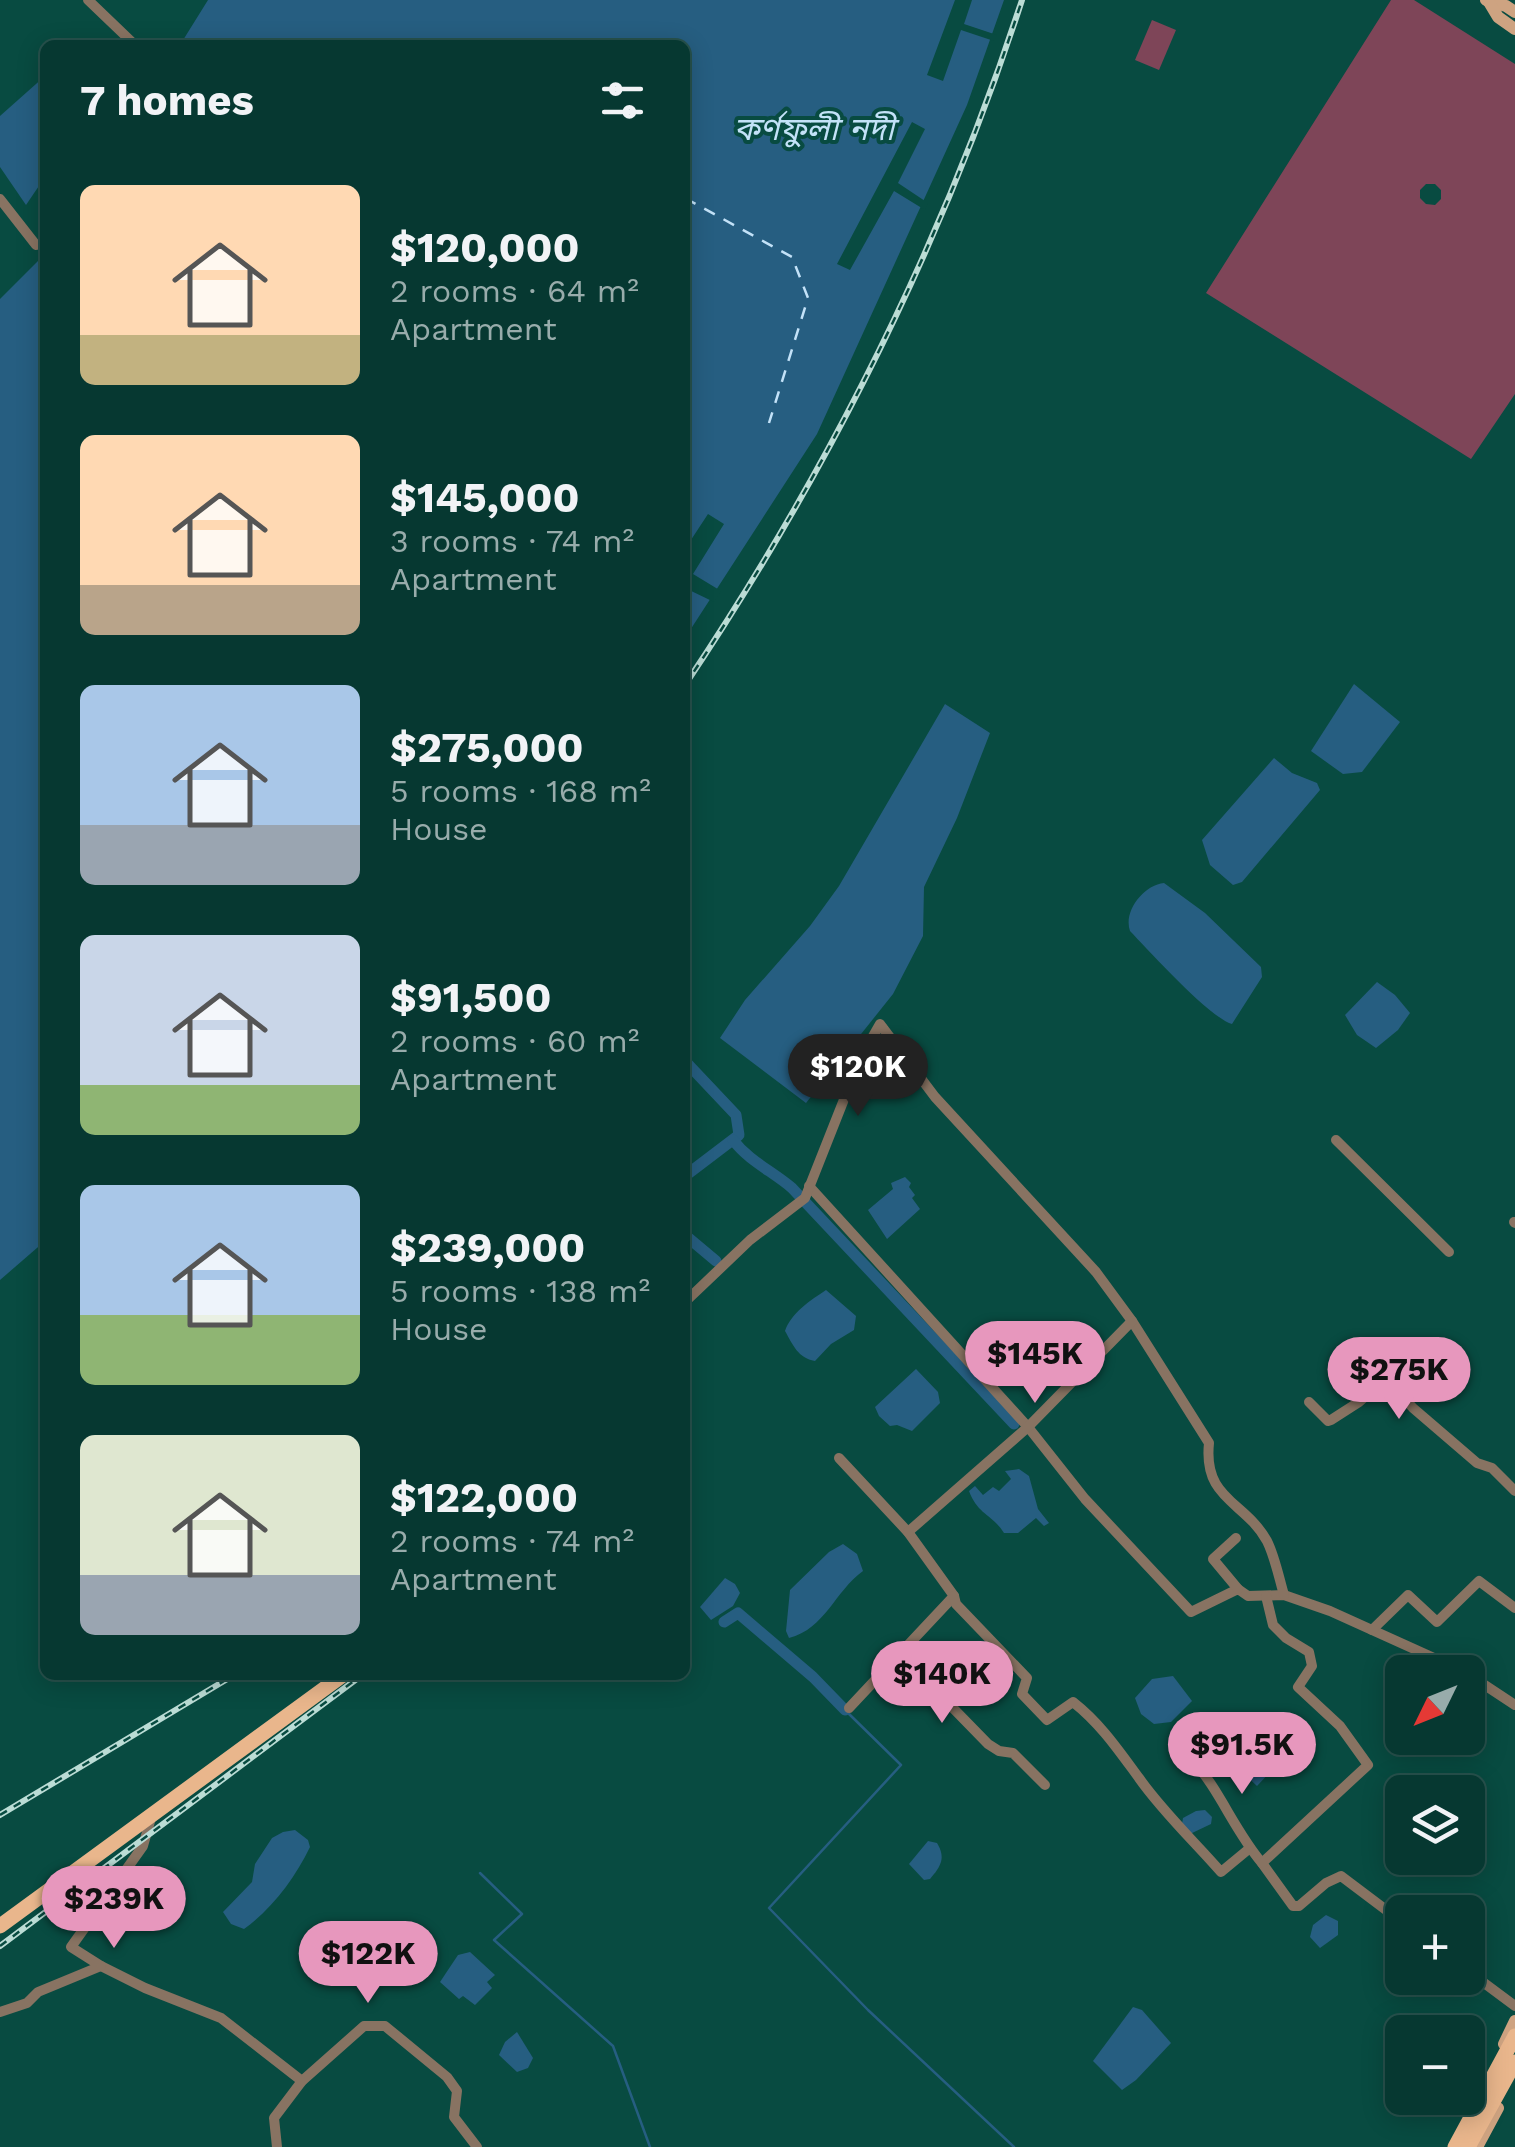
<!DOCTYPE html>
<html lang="en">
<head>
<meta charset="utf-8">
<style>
  :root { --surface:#063831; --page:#14433d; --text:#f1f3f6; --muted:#98acab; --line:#27524d; --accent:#e797bd }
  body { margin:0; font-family:"Work Sans","Noto Sans Bengali",sans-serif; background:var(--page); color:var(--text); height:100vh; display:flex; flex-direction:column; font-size:38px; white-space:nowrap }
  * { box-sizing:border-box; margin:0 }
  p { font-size:32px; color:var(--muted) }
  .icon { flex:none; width:55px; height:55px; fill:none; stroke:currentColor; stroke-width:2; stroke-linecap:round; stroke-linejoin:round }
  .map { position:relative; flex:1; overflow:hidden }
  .sheet { position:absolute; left:40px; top:40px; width:650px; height:1640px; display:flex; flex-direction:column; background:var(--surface); border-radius:15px; box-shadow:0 5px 25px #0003,0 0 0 2px var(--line) }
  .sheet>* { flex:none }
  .needle { width:65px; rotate:227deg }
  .fabs { position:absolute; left:1385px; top:1655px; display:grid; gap:20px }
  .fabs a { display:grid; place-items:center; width:100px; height:100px; border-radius:15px; background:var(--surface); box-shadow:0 5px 25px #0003,0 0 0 2px var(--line); font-size:50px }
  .price { position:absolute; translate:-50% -85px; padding:0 22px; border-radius:35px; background:var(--accent); color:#111; font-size:32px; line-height:65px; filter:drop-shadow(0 2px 5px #0008) }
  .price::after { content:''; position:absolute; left:50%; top:60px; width:30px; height:22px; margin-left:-15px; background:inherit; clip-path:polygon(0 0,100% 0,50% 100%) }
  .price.selected { background:#222; color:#fff }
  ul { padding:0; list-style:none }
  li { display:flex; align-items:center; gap:30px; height:250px; padding:0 40px }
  li span { display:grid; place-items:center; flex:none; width:280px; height:200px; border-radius:15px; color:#555 }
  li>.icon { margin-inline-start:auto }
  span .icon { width:120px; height:120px; fill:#fffc; stroke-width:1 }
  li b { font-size:42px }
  h2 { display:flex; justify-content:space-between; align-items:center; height:120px; padding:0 40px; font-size:42px }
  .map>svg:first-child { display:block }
  .green { fill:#7e4558; fill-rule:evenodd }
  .water { fill:#265e81 }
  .pier { fill:#084b41 }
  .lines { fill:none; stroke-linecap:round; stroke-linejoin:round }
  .stream { stroke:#265e81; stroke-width:2.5 }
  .canal { stroke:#265e81; stroke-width:11 }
  .ferry { stroke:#c3e2f8; stroke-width:2.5; stroke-dasharray:12 10; stroke-linecap:butt }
  .minor { stroke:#887362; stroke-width:10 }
  .major { stroke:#cea381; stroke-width:12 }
  .highway { stroke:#e9b68c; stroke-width:15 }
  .rail-casing { stroke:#bbdcd5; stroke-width:6 }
  .rail { stroke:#084b41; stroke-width:2.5; stroke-dasharray:8; stroke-linecap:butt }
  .labels { text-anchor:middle; stroke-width:8; stroke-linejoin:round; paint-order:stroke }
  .water-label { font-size:32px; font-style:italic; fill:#c3e2f8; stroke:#084b41 }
</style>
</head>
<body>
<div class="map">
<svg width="1515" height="2147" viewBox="0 0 1515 2147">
  <rect width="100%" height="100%" fill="#084b41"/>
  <g class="green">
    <path d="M1391,0h23l101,64v330l-44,65 -265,-166zM1426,184h9l6,6v9l-6,6 -9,-1 -6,-6v-8z"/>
    <polygon points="1152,20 1176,30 1159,70 1135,60"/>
  </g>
  <g class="water">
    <polygon points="208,0 1004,0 967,105 817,434 685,638 685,45 180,45"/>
    <polygon points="45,76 45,177 26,205 0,167 0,116"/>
    <polygon points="45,254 45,1241 0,1280 0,299"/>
    <polygon points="1354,684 1400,722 1362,772 1343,774 1311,751"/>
    <polygon points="945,704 990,733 957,818 924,887 923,936 893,994 806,1103 720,1038 745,1000 810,926 839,886"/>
    <polygon points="1274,758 1292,773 1317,783 1320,790 1242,882 1233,885 1210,865 1202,840"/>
    <path d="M1164,883l41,30 56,54 1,10 -30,47c-22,-6 -83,-73 -102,-93 -7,-20 14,-46 34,-48z"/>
    <polygon points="1377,982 1395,995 1410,1013 1398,1030 1376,1048 1357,1035 1345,1015"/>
    <polygon points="905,1177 911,1183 909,1187 915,1195 912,1198 920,1209 887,1239 868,1210 893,1189 891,1183"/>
    <path d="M826,1290l30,26 -2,14 -23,14 -16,17c-17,-3 -22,-16 -30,-30 6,-18 26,-31 41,-41z"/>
    <polygon points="916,1369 938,1392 940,1403 912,1431 897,1425 890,1426 879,1416 875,1407"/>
    <path d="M1019,1469l10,7 9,33 11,14 -5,3 -8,-8 -18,15h-14c-12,-19 -26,-18 -35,-42l6,-5 8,9 10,-8 6,4 12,-12 -6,-8z"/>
    <path d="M843,1544l14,10 6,17c-28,20 -38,58 -74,67l-3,-7 4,-41 39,-38z"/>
    <polygon points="725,1578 735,1584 740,1593 733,1606 711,1620 700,1607"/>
    <polygon points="1173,1676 1192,1701 1171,1722 1154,1724 1141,1714 1135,1698 1152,1679"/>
    <polygon points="1252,1755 1272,1770 1257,1786 1240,1770"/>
    <polygon points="1205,1810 1212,1817 1211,1824 1190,1834 1182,1824 1183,1818 1196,1811"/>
    <path d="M295,1830l13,10 2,7c-15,31 -38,62 -66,82l-13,-5 -8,-12 29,-30 3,-18 17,-26 11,-6z"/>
    <path d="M928,1841l9,2c9,15 4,23 -7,36l-6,1 -15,-16z"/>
    <polygon points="1326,1915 1338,1921 1338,1935 1320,1948 1310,1937 1313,1925"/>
    <polygon points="470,1952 495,1975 487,1982 492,1988 475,2005 463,1996 459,1999 440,1982 458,1955"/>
    <polygon points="1133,2007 1142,2010 1171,2043 1136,2080 1122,2090 1093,2061"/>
    <polygon points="517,2032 533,2058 528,2068 517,2072 499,2055 505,2042"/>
  </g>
  <g class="pier">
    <polygon points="955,0 972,0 964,24 997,35 994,41 961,30 943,81 927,75"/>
    <polygon points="912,122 925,129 898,183 928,203 925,210 894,191 850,270 837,264"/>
    <polygon points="708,514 724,524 693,574 721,591 714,602 685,588 685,549"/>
  </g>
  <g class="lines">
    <g class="stream">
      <polyline points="846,1711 901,1765 769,1908 868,2010 1014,2147"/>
      <polyline points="480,1873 522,1914 494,1940 613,2046 650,2147"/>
    </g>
    <g class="canal">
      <polyline points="685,1061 736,1115 739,1135 685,1176"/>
      <path d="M733,1140c16,21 39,31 59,48l222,236"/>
      <polyline points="685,1235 716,1261"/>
      <polyline points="724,1622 738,1613 813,1677 845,1710"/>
    </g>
    <polyline class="ferry" points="685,198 792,257 808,298 769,423"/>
    <g class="minor">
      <polyline points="88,0 135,45"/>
      <polyline points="0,199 36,245"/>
      <polyline points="1336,1140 1449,1252"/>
      <polyline points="809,1186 1028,1427 1085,1499 1191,1612 1238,1589 1248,1596 1284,1595 1330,1611 1465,1672"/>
      <polyline points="1514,1222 1515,1223"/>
      <path d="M685,1302l65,-62 55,-42 55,-139 20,-35 55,73 161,175 36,49 77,122c-6,57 36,58 58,98 8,16 12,37 17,54"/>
      <polyline points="1309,1402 1328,1421 1331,1420 1359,1402 1386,1378 1413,1408 1477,1463 1492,1468 1515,1491"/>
      <polyline points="839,1458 908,1532 954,1596 849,1708"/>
      <polyline points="908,1532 1028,1427 1132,1321"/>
      <polyline points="1236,1538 1213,1559 1238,1589"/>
      <path d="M954,1596l2,8 71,74 -5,16 25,26 26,-18c28,22 46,49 66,76 24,34 55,63 82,94l29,-24"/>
      <polyline points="1266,1596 1273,1625 1286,1638 1309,1652 1312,1666 1298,1687 1340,1726 1368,1765 1262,1863 1293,1906 1299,1906 1326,1883 1341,1876 1402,1922"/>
      <polyline points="1372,1630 1408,1595 1437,1622 1479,1581 1515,1608"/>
      <polyline points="996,1648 950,1696 949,1704 988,1744 999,1751 1013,1753 1045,1785"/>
      <polyline points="1468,1674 1515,1705"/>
      <path d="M1191,1758c29,32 43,72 71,105"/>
      <polyline points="101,1966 145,1988 221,2018 302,2081"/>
      <polyline points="1468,1971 1515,2006"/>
      <polyline points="0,2012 27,2003 38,1992 101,1966 71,1947 143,1846 151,1818"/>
      <polyline points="277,2147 274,2118 302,2081 364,2026 385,2026 447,2077 457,2091 454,2117 477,2147"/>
    </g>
    <g class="major">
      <polyline points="1486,0 1506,6 1515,12"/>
      <polyline points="1489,2 1498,17 1515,29"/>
      <polyline points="1504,2044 1515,2021"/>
      <polyline points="1477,2147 1498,2108"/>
    </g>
    <g class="highway">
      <polyline points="0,1926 343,1675"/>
      <polyline points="1455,2147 1515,2036"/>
      <polyline points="1468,2147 1515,2062"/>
    </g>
    <g class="rail-casing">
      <g id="rail">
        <path d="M685,685c142,-212 258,-441 337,-685"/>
        <polyline points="0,1815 234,1675"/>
        <polyline points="0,1946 362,1675"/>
      </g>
    </g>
    <use href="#rail" class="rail"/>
  </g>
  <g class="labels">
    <g class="water-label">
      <text x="814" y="140">কর্ণফুলী নদী</text>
    </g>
  </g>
</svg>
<div class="fabs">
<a><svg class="needle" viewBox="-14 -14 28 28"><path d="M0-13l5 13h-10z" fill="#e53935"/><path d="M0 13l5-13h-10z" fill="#98acab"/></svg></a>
<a><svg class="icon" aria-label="layers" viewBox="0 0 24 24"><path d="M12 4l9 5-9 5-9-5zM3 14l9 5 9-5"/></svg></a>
<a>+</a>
<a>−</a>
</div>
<b class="price selected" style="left:858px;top:1119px">$120K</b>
<b class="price" style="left:1035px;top:1406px">$145K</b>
<b class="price" style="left:1399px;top:1422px">$275K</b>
<b class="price" style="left:942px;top:1726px">$140K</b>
<b class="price" style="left:1242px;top:1797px">$91.5K</b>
<b class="price" style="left:114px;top:1951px">$239K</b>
<b class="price" style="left:368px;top:2006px">$122K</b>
<section class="sheet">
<h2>7 homes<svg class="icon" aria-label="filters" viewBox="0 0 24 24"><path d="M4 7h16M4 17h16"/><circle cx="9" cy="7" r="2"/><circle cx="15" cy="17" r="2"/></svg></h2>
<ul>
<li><span style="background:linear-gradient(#ffd9b3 75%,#c2b280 0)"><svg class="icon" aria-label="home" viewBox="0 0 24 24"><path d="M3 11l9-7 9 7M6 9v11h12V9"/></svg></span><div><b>$120,000</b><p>2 rooms · 64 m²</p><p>Apartment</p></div></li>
<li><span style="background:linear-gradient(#ffd9b3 75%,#b9a48a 0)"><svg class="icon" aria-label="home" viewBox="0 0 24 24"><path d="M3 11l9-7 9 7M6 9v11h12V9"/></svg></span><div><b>$145,000</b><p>3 rooms · 74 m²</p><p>Apartment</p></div></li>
<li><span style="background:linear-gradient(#a9c7e8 70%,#9aa5b1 0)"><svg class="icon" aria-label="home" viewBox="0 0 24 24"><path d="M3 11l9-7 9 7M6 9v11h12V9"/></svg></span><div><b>$275,000</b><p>5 rooms · 168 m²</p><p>House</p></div></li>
<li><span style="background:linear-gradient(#c9d6e8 75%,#8fb573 0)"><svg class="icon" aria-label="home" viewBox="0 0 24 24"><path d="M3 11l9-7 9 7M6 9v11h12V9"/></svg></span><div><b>$91,500</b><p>2 rooms · 60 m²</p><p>Apartment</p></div></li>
<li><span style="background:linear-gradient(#a9c7e8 65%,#8fb573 0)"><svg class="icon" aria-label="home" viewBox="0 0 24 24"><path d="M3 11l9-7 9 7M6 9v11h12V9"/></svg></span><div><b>$239,000</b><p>5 rooms · 138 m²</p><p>House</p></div></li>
<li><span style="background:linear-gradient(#dfe7d0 70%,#9aa5b1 0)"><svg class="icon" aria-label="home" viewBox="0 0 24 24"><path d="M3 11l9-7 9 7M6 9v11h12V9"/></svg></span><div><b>$122,000</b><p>2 rooms · 74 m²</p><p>Apartment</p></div></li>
</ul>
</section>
</div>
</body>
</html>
